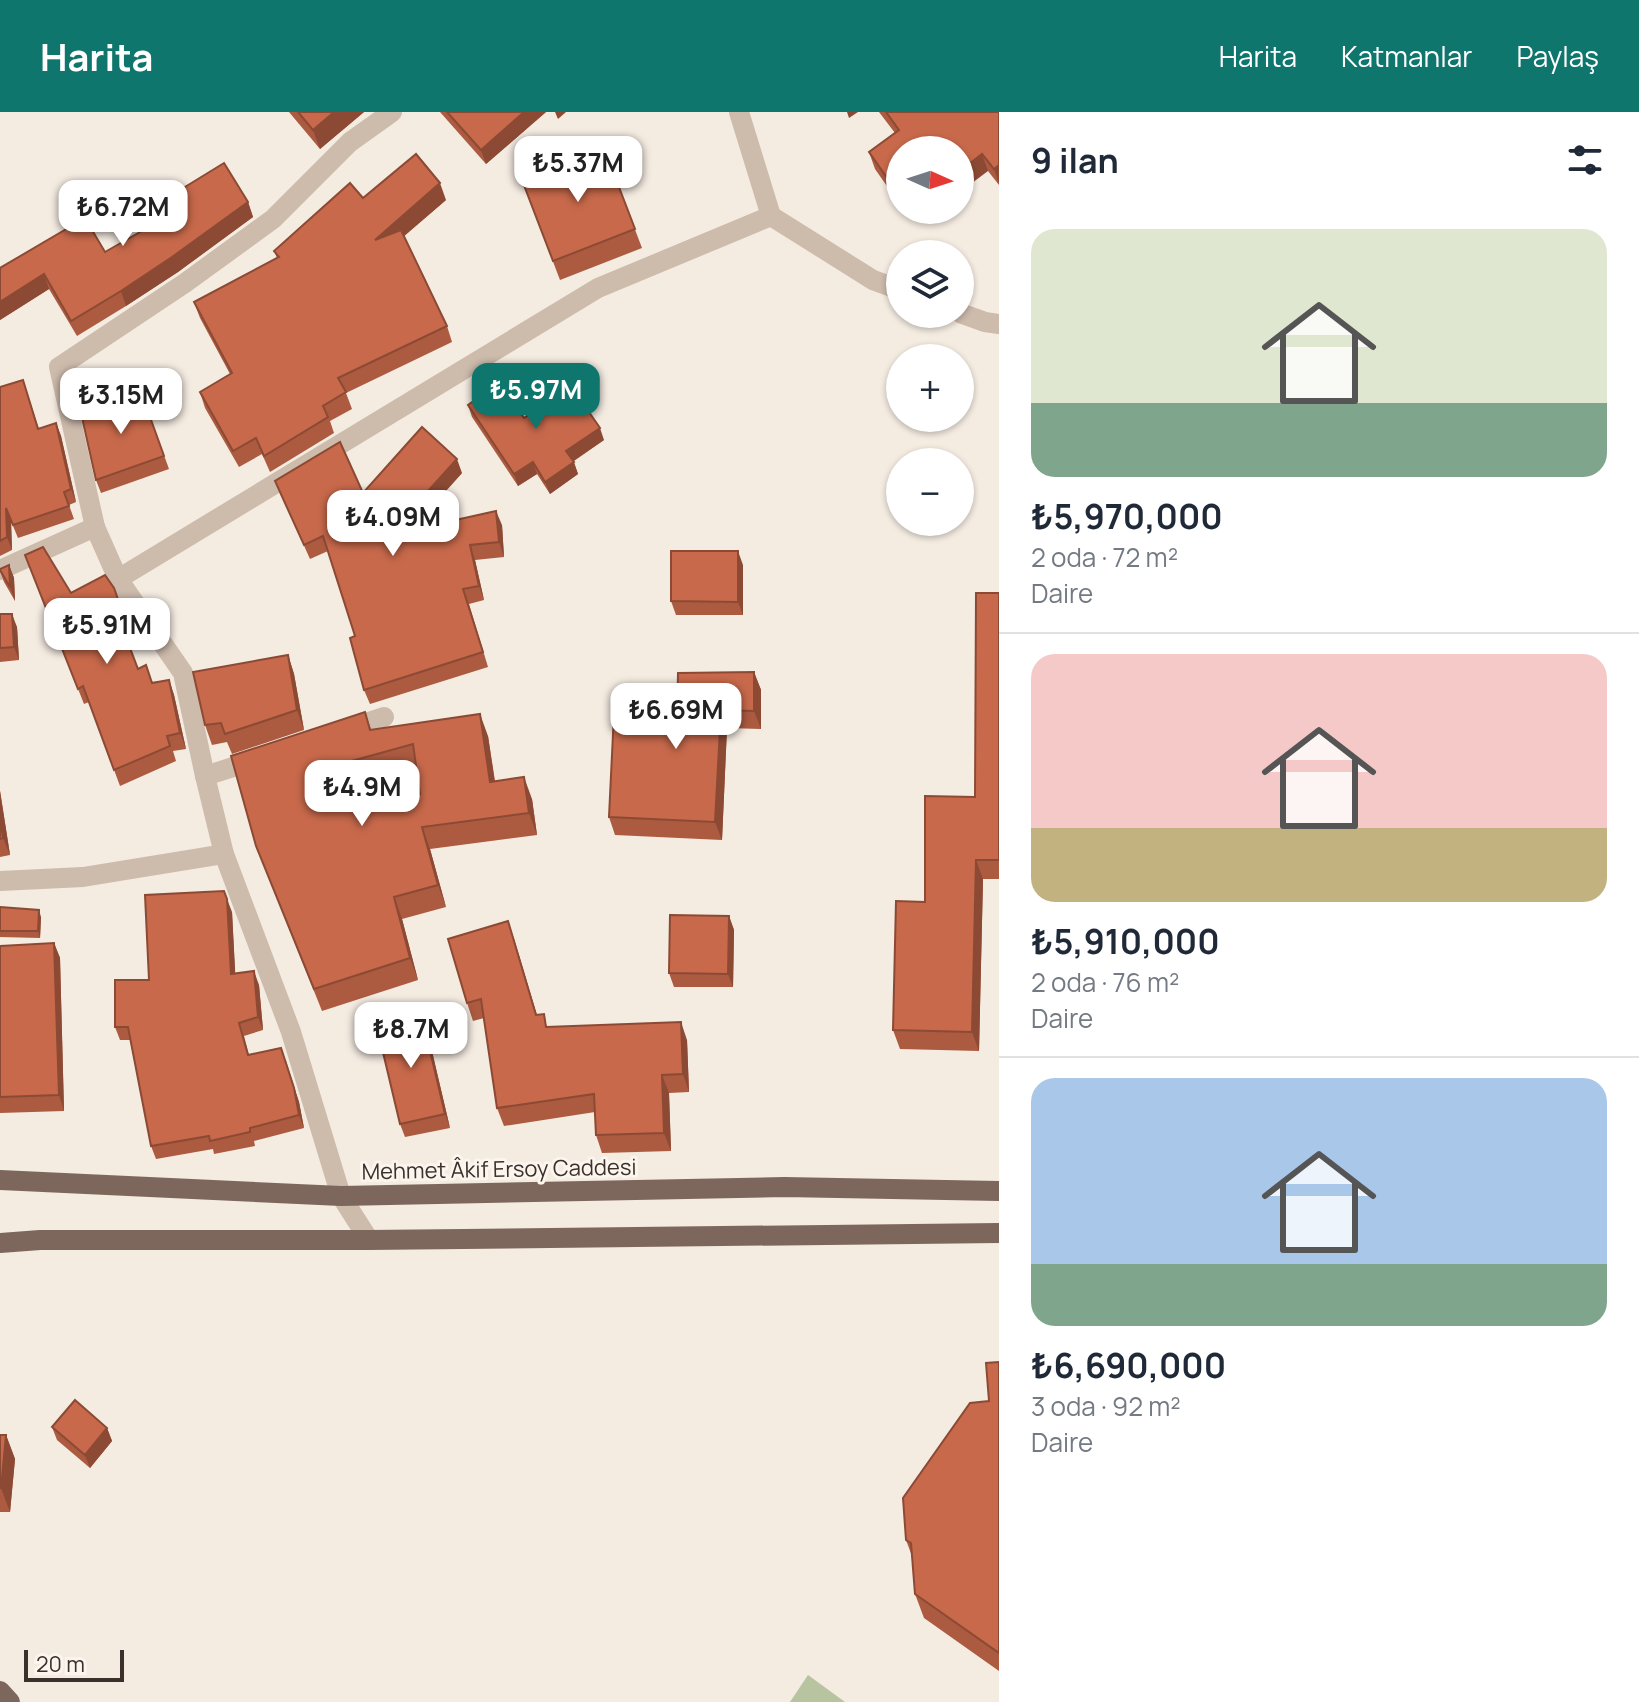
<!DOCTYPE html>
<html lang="tr">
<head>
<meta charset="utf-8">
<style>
  :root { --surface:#fff; --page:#f6f6f7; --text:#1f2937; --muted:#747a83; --line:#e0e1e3; --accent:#0f766e }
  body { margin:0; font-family:Manrope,sans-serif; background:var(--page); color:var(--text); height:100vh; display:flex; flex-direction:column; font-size:30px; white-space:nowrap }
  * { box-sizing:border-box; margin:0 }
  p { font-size:26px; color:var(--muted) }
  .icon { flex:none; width:44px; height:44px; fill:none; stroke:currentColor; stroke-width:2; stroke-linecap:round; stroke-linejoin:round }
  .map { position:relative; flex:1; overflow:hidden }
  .panel { display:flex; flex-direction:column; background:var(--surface); width:640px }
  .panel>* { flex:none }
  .needle { width:52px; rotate:93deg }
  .controls { position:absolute; left:886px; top:24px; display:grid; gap:16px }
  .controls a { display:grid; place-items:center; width:88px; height:88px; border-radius:50%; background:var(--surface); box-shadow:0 2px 6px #0004; font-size:40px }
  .scale { position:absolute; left:24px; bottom:20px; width:100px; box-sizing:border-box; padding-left:8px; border:4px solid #3b302b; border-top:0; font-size:22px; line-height:28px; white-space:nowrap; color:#3b302b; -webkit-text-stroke:6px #fbf5ee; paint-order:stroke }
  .price { position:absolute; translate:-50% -68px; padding:0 18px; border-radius:16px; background:#fff; color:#222; font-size:26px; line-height:52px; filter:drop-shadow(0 2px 4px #0008) }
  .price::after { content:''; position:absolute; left:50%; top:48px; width:24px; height:18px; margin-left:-12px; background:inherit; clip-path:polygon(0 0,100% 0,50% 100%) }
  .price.on { background:var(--accent); color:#fff }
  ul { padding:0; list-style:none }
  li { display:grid; align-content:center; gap:16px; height:424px; padding:0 32px }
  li+li { border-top:2px solid var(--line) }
  li span { display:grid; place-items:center; height:248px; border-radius:24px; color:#555 }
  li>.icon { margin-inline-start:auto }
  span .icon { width:144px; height:144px; fill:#fffc; stroke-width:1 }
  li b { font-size:34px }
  h2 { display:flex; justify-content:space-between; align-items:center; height:96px; padding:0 32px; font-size:34px }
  header { display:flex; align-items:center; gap:48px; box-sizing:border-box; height:112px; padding:0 40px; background:var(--accent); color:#fff }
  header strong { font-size:38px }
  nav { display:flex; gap:44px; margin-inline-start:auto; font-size:28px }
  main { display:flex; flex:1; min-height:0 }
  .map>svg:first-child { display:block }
  .grass { fill:#b8c4a0 }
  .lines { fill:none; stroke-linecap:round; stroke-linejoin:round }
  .minor { stroke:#cdbbac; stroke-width:20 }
  .major { stroke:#7d675c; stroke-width:20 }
  .wall { fill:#ac5a40; fill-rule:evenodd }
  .shaded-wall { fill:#8c4a34 }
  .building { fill:#c8694b; stroke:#8c4a34; stroke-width:2; fill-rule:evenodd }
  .labels { text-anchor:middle; stroke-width:6; stroke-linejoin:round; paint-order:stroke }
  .street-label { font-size:22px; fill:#3b302b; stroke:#fbf5ee }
</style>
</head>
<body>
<header>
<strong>Harita</strong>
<nav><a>Harita</a><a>Katmanlar</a><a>Paylaş</a></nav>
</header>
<main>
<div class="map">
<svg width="999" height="1590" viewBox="0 0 999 1590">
  <rect width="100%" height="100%" fill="#f4ebe1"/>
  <polygon class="grass" points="808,1563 845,1590 790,1590"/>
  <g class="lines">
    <g class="minor">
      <polyline points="739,0 771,104 873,168 900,178"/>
      <polyline points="960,201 985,210 999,212"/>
      <polyline points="95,415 59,255 185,171 273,107 350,30 392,0"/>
      <polyline points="0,458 95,415 118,467 598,176 771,104"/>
      <polyline points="118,467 183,561 205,664 224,742 291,920 341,1084 369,1128"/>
      <polyline points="345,618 384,605"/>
      <polyline points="205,664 258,647"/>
      <polyline points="0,769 83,765 224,742"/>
    </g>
    <g class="major">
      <polyline points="0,1068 341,1084 784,1075 999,1079"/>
      <polyline points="0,1131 40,1128 369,1128 999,1121"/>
      <polyline points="0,1579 10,1590"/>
    </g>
  </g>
  <g class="wall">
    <polygon points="289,0 364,0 320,37"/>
    <polygon points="440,0 546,0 486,52"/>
    <polygon points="879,0 999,0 999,73 988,59 900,38 896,87 875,57 869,40 895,21"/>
    <polygon points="604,36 642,136 560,168 522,68"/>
    <polygon points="167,86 248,90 253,105 178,160 126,194 77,224 49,177 0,208 0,156 105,140 172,102"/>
    <polygon points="363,86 446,88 404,124 447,214 452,230 346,281 352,297 330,309 334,321 270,360 262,342 239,355 205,296 200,280 230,262 200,206 194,190 277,146 274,139"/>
    <polygon points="23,268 39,317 56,311 61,324 76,390 69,393 74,407 18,426 11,409 12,438 0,444 0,275"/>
    <polygon points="141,280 169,357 101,381 96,368"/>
    <polygon points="468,293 507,300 604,328 573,349 578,362 550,382 537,362 518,374 472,305"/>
    <polygon points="462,361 411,418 502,413 504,445 475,448 484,488 469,492 488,555 370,592 364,578 355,524 328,439 310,447 275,369 363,381"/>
    <polygon points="9,453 14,466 15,489 4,470 0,459"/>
    <polygon points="743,453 743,503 676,503 671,489"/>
    <polygon points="31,458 71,481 114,476 124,505 118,507 138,557 153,570 169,568 174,583 186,637 173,639 176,649 120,674 89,590 84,592"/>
    <polygon points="999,481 999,767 983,767 979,939 900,937 893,918 975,685"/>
    <polygon points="0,502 17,515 19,548 0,550"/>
    <polygon points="288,543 294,562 304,618 232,642 227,630 212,633 205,613"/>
    <polygon points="754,560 761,578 761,617 727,616 722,728 615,723 609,705 677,604"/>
    <path d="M365,600l6,17 117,7 7,45 37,18 5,36 -107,14 16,58 -44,12 16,61 -96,31 -66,-165zM416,655l4,27 -63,19 -8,-27z"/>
    <polygon points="0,679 10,743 0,745"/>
    <polygon points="0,795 41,805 40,826 0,825"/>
    <polygon points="232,800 235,861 259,873 263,918 244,924 249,943 286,949 299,990 304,1016 254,1029 255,1034 214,1042 213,1037 156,1047 151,1034 130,928 120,928 115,915 149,868"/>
    <polygon points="729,804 734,818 733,875 674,875 669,861"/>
    <polygon points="514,827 537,903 548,915 687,928 689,980 669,981 671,1039 602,1041 596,1023 595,1000 504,1014 497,996 484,906 473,909 467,891"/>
    <polygon points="54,831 60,846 64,999 0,1001 0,834"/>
    <polygon points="422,905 427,918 450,1016 405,1025 400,1012"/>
    <polygon points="999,1250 999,1559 924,1506 915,1482 912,1444 906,1428 989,1289"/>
    <polygon points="52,1315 107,1316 112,1329 90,1356 57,1328"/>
    <polygon points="0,1323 6,1323 15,1347 10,1400 0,1400"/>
  </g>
  <g class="shaded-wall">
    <polygon points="334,0 364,0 320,37 313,18"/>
    <polygon points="524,0 546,0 486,52 481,38"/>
    <polygon points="555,0 566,0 558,7"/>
    <polygon points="847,0 858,0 849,6"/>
    <polygon points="982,42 988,59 960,80 960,59"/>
    <polygon points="999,53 999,72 994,57"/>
    <polygon points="900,62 900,84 896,87 890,70"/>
    <polygon points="440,71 446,88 381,144 375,128"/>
    <polygon points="248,90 253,105 178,160 126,194 121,179"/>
    <polygon points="44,162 49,177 0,208 0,190"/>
    <polygon points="56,311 61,324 76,390 71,377"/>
    <polygon points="600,316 604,328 571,351 566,339"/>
    <polygon points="457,347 462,361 393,438 388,423"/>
    <polygon points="533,350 537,362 518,374 514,362"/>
    <polygon points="574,350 578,362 550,382 545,370"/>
    <polygon points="6,396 11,409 12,438 7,425"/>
    <polygon points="496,399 502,413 504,445 499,430"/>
    <polygon points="470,433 475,448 484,488 479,474"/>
    <polygon points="738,439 743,453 743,503 738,490"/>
    <polygon points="9,453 14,466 15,489 10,475"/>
    <polygon points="12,502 17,515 19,548 14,535"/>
    <polygon points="288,543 294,562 304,618 297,598"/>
    <polygon points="754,560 761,578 761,617 754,599"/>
    <polygon points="169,568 174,583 186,637 180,621"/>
    <polygon points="721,598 727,616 722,728 715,710"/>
    <polygon points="480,602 488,624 498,692 490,670"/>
    <polygon points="341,652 349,674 363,723 355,701"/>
    <polygon points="524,665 532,687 537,723 529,701"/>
    <polygon points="0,679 10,743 3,726 0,704"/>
    <polygon points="422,715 430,737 446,795 438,773"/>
    <polygon points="976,748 983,767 979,939 972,920"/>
    <polygon points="394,785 402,807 418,868 410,846"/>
    <polygon points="227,787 232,800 236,875 231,862"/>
    <polygon points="39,798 41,805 40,826 38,819"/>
    <polygon points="729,804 734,818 733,875 728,862"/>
    <polygon points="508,809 514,827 542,921 536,903"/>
    <polygon points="54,831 60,846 64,999 59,983"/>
    <polygon points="254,859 259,873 263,918 258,905"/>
    <polygon points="422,905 427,918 450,1016 445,1002"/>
    <polygon points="681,910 687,928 689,980 683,962"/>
    <polygon points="281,936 299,990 304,1016 299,1003"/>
    <polygon points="662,963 669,981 671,1039 664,1021"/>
    <polygon points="107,1316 112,1329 90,1356 85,1343"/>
    <polygon points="6,1323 15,1347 10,1400 1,1376"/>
  </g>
  <g class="building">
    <polygon points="298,0 334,0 313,18"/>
    <polygon points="447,0 524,0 481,38"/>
    <polygon points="886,0 999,0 999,53 994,57 982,42 960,59 960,38 900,38 900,62 890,70 869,40 899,18"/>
    <polygon points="604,36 635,117 553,149 522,68"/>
    <polygon points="416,42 440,71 375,128 401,118 447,214 338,266 346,280 323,294 328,305 264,344 256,326 233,339 200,280 232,261 194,190 279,145 274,139 350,71 363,86"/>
    <polygon points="224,51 248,90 172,145 121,179 71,209 44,162 0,190 0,156 85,106 105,140 175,100 167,86"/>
    <polygon points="23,268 38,317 56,311 71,377 64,380 69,394 13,413 6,396 7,425 0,429 0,275"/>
    <polygon points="571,274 600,316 566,339 574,350 545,370 533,350 514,362 468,293 492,276 507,300 516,294 524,306"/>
    <polygon points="141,280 164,344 96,368 81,301"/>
    <polygon points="422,315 457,347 388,423 496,399 499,430 470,433 479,474 463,477 483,540 364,578 350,526 355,524 323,424 304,433 275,369 340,330 363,381"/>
    <polygon points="43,435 71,481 105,463 114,476 119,490 113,491 138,557 146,553 152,571 169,568 180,621 167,624 170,634 114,658 83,574 78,577 25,443"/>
    <polygon points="671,439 738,439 738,490 671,489"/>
    <polygon points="9,453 10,475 0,458 0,457"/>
    <polygon points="976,481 999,481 999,748 976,748 972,920 893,918 896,789 925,790 925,684 975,685"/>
    <polygon points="0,502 12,502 14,535 0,536"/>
    <polygon points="288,543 297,598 225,622 221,611 205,613 193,560"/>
    <polygon points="754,560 754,599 721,598 715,710 609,705 614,601 677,604 678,561"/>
    <path d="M365,600l5,18 110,-16 10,68 34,-5 5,36 -107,14 16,58 -44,12 16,61 -96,31 -58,-143 -25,-90zM413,632l7,50 -65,19 -14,-49z"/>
    <polygon points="0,704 3,726 0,727"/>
    <polygon points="224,779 227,787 231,862 254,859 258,905 239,911 248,943 281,936 294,976 299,1003 250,1016 250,1020 210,1029 209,1024 151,1034 128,915 115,915 115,868 149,868 145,783"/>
    <polygon points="0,795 39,798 38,819 0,819"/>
    <polygon points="670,803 729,804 728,862 669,861"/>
    <polygon points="508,809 536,903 544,902 546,915 681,910 683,962 662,963 664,1021 596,1023 594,982 497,996 481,887 467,891 448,827"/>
    <polygon points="54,831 59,983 0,985 0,834"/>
    <polygon points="422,905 445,1002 400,1012 377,915"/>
    <polygon points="999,1250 999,1541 915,1482 911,1431 906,1428 903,1386 970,1291 989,1289 986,1251"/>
    <polygon points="75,1288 107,1316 85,1343 52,1315"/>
    <polygon points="0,1323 6,1323 1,1376 0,1376"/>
  </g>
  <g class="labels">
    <g class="street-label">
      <text transform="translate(499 1057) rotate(-1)" y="8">Mehmet Âkif Ersoy Caddesi</text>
    </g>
  </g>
</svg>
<div class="controls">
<a><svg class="needle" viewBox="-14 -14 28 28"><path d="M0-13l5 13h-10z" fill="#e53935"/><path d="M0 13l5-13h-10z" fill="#747a83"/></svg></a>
<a><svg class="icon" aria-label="layers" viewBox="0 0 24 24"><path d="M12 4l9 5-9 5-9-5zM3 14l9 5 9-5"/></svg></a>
<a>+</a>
<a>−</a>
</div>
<div class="scale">20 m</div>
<b class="price" style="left:578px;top:92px">₺5.37M</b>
<b class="price" style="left:123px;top:136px">₺6.72M</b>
<b class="price on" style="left:536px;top:319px">₺5.97M</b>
<b class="price" style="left:121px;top:324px">₺3.15M</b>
<b class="price" style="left:393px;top:446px">₺4.09M</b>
<b class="price" style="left:107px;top:554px">₺5.91M</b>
<b class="price" style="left:676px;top:639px">₺6.69M</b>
<b class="price" style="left:362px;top:716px">₺4.9M</b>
<b class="price" style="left:411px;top:958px">₺8.7M</b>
</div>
<section class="panel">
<h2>9 ilan<svg class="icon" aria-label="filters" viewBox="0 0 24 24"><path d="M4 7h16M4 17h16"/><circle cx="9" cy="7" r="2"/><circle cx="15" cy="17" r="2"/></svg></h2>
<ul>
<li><span style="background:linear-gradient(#dfe7d0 70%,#7fa58c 0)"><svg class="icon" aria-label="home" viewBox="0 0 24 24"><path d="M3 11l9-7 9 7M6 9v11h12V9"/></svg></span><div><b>₺5,970,000</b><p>2 oda · 72 m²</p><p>Daire</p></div></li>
<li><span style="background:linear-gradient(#f6c9c9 70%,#c2b280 0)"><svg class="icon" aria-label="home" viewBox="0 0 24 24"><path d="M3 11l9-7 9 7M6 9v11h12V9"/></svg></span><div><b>₺5,910,000</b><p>2 oda · 76 m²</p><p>Daire</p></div></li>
<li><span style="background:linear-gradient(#a9c7e8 75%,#7fa58c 0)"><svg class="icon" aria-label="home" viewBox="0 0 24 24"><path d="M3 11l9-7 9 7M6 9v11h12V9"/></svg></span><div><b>₺6,690,000</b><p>3 oda · 92 m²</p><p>Daire</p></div></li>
</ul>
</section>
</main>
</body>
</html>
